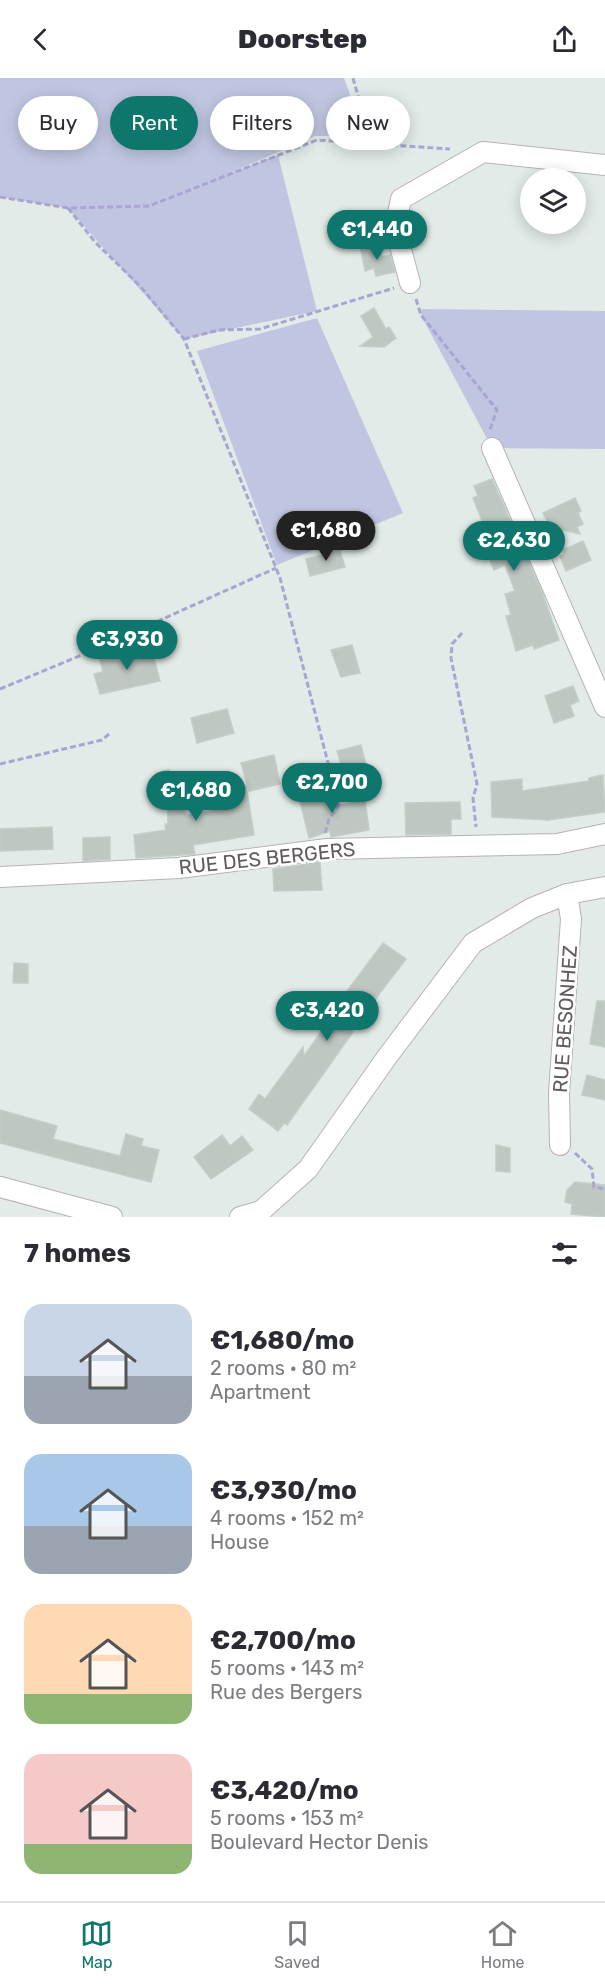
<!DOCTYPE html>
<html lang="en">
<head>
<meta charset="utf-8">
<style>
  :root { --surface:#fff; --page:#f7f7f7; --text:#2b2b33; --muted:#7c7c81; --line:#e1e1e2; --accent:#0f766e }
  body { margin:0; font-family:Rubik,sans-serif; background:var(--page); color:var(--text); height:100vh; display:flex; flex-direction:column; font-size:22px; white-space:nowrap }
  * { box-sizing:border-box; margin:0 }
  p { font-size:20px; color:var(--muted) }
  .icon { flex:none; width:33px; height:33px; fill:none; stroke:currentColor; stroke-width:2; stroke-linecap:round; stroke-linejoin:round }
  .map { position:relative; height:1139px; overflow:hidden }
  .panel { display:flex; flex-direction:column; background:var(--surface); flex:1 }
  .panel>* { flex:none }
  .top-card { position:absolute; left:18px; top:18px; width:570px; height:54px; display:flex; gap:12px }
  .fabs { position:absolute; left:520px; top:90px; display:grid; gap:12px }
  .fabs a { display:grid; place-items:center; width:66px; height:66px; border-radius:50%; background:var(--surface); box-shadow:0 3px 15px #0003; font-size:30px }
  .price { position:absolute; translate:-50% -51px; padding:0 14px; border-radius:21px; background:var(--accent); color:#fff; font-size:20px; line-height:39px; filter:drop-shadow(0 2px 3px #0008) }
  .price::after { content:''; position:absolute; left:50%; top:36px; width:18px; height:14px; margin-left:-9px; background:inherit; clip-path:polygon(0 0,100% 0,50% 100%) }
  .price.active { background:#222; color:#fff }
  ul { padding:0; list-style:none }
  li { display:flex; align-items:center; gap:18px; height:150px; padding:0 24px }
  li span { display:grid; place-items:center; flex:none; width:168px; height:120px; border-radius:18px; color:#555 }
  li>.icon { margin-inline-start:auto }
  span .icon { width:72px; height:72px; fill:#fffc; stroke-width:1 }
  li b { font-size:26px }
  h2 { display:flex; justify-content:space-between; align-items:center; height:72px; padding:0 24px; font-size:26px }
  .tag { padding:0 21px; border-radius:27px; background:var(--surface); box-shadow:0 3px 15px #0003; font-size:21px; line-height:54px }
  .tag.active { background:var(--accent); color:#fff }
  header { display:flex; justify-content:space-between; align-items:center; height:78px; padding:0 24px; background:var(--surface); font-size:27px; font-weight:800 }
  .tabs { display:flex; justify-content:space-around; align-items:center; height:84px; border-top:2px solid var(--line); background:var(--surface); font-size:16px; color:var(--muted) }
  .tabs a { display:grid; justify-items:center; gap:3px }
  .tabs .active { color:var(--accent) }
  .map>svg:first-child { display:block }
  .green { fill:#c0c6e1 }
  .building { fill:#bec7c2; stroke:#c1cfc8; stroke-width:1.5 }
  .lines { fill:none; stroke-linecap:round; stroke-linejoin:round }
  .minor-casing { stroke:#b8b2b5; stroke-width:22 }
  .path { stroke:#a8a5d1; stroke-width:3; stroke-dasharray:6 3; stroke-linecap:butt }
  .minor { stroke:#fff; stroke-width:20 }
  .labels { text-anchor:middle; stroke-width:5; stroke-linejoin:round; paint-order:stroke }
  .street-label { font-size:20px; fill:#615a5e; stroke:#fff }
</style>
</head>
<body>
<header><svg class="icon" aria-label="back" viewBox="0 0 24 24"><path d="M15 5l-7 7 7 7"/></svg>Doorstep<svg class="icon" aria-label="share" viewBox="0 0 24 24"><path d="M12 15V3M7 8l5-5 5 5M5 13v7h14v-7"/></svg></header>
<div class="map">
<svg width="605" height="1139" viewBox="0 0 605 1139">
  <rect width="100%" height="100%" fill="#e2ebe7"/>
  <g class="green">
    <polygon points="0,0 344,0 365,58 315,58 225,97 278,77 317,233 184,261 68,130 0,119"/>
    <polygon points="422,231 605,233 605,371 492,370 421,237"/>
    <polygon points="317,240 403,435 277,487 197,273"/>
  </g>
  <g class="building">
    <polygon points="380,168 382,179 390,177 395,194 376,198 374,190 365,193 361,172"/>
    <polygon points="374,230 386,251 389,249 396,260 384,269 360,268 373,259 361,238"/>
    <polygon points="492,401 542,514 559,562 534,571 533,567 516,573 506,538 511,537 505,516 515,513 505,487 494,492 475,448 483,445 473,420 478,418 474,408"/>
    <polygon points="575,420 581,433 578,435 583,446 577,449 580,456 550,449 543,435"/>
    <polygon points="583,463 591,482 566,493 560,478 564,476 563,472"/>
    <polygon points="331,468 340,472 345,489 310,498 306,481 322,477 321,473"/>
    <polygon points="352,567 360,595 341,599 331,572"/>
    <polygon points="151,569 160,603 100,616 94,596 103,594 100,582"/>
    <polygon points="573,608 579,623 570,627 574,638 554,645 545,618"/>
    <polygon points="227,631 234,655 197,665 191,640"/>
    <polygon points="361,667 367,691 344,697 337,673"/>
    <polygon points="274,677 280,706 249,713 241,685"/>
    <polygon points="169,692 173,706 180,705 186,737 212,733 209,713 246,707 254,757 193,767 195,776 136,780 134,757 166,752 165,746 168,746 167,718 162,719 156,695"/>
    <polygon points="603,697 605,734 548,742 492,739 491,704 522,701 522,713 589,703 589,700"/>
    <polygon points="327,706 333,729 365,722 369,752 331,759 330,753 309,760 298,715"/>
    <polygon points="460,724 461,741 451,741 451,756 406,757 405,725"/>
    <polygon points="52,749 53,771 0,773 0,751"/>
    <polygon points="110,759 110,781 83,783 83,760"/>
    <polygon points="320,784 322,812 274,813 273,791"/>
    <polygon points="383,865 406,881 351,953 353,954 287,1047 284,1045 278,1053 249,1031 259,1016 265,1021 303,969 304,978 340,927 338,925"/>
    <polygon points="14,885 28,886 28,905 13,905"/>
    <polygon points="597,923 605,923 605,969 590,966"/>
    <polygon points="587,997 605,1002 605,1022 582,1017"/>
    <polygon points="0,1032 57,1048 53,1061 120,1078 126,1056 143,1061 141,1068 159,1072 151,1104 0,1065"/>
    <polygon points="222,1057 230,1068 242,1058 253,1072 211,1101 194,1079"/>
    <polygon points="496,1067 510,1070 510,1094 496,1093"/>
    <polygon points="575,1104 605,1107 605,1139 571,1136 572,1126 565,1124 567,1112"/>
  </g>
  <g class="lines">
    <g class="minor-casing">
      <g id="minor">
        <polyline points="410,205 395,149 401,121 483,74 605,87"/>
        <polyline points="492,370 605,629"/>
        <polyline points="0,799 179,790 327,771 557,766 605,756"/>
        <polyline points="560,1067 559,1015 571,841 567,816"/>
        <polyline points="0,1109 112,1139"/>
        <polyline points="240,1139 261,1133 308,1091 387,979 473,865 532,830 567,816 605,809"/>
      </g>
    </g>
    <g class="path">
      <polyline points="353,0 371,64"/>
      <polyline points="0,119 68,130 149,128 317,62 450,71"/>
      <polyline points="68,130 95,164 141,209 184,261 280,500 339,727 329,741 325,755"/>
      <polyline points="416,221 421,237 497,332 489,354"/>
      <polyline points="184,261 219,252 260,251 394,210"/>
      <polyline points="462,555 452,566 451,580 477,706 473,720 476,749"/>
      <polyline points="0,611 96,571 276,490"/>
      <polyline points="0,686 102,662 109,656"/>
      <polyline points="575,1075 592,1091 594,1109 605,1111"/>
    </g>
    <use href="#minor" class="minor"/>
  </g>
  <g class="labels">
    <g class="street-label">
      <text transform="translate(267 780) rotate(-6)" y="7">RUE DES BERGERS</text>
      <text transform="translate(565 941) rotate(-86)" y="7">RUE BESONHEZ</text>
    </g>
  </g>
</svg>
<div class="fabs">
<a><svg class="icon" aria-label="layers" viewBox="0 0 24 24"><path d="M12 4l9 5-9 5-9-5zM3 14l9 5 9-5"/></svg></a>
</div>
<b class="price" style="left:377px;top:183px">€1,440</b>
<b class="price active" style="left:326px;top:484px">€1,680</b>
<b class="price" style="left:514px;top:494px">€2,630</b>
<b class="price" style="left:127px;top:593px">€3,930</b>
<b class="price" style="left:332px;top:736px">€2,700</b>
<b class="price" style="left:196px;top:744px">€1,680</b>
<b class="price" style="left:327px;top:964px">€3,420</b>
<div class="top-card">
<a class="tag">Buy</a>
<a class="tag active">Rent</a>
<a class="tag">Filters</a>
<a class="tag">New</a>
</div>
</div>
<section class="panel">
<h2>7 homes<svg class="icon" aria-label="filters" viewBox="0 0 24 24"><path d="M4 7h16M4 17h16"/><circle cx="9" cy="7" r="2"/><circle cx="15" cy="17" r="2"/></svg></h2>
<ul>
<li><span style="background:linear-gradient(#c9d6e8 60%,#9aa5b1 0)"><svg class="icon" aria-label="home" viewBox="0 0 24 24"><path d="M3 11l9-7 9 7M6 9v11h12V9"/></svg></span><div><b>€1,680/mo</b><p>2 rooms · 80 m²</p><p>Apartment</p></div></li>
<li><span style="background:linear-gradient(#a9c7e8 60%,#9aa5b1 0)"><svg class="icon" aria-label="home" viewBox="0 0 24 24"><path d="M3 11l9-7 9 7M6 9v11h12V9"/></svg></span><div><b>€3,930/mo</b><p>4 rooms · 152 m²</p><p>House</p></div></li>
<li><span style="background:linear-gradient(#ffd9b3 75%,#8fb573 0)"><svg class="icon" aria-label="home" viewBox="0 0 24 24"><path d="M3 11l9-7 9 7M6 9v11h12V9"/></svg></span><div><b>€2,700/mo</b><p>5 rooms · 143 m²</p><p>Rue des Bergers</p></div></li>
<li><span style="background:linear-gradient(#f6c9c9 75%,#8fb573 0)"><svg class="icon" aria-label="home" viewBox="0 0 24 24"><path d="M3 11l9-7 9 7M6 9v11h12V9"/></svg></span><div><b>€3,420/mo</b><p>5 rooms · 153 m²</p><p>Boulevard Hector Denis</p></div></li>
</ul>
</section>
<nav class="tabs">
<a class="active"><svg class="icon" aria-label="map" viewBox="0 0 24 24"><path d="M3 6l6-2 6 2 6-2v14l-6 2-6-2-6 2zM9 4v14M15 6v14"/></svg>Map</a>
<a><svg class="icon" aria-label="saved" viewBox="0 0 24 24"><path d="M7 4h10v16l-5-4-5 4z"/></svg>Saved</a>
<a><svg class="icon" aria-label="home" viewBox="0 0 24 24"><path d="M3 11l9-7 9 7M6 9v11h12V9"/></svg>Home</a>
</nav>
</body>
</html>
